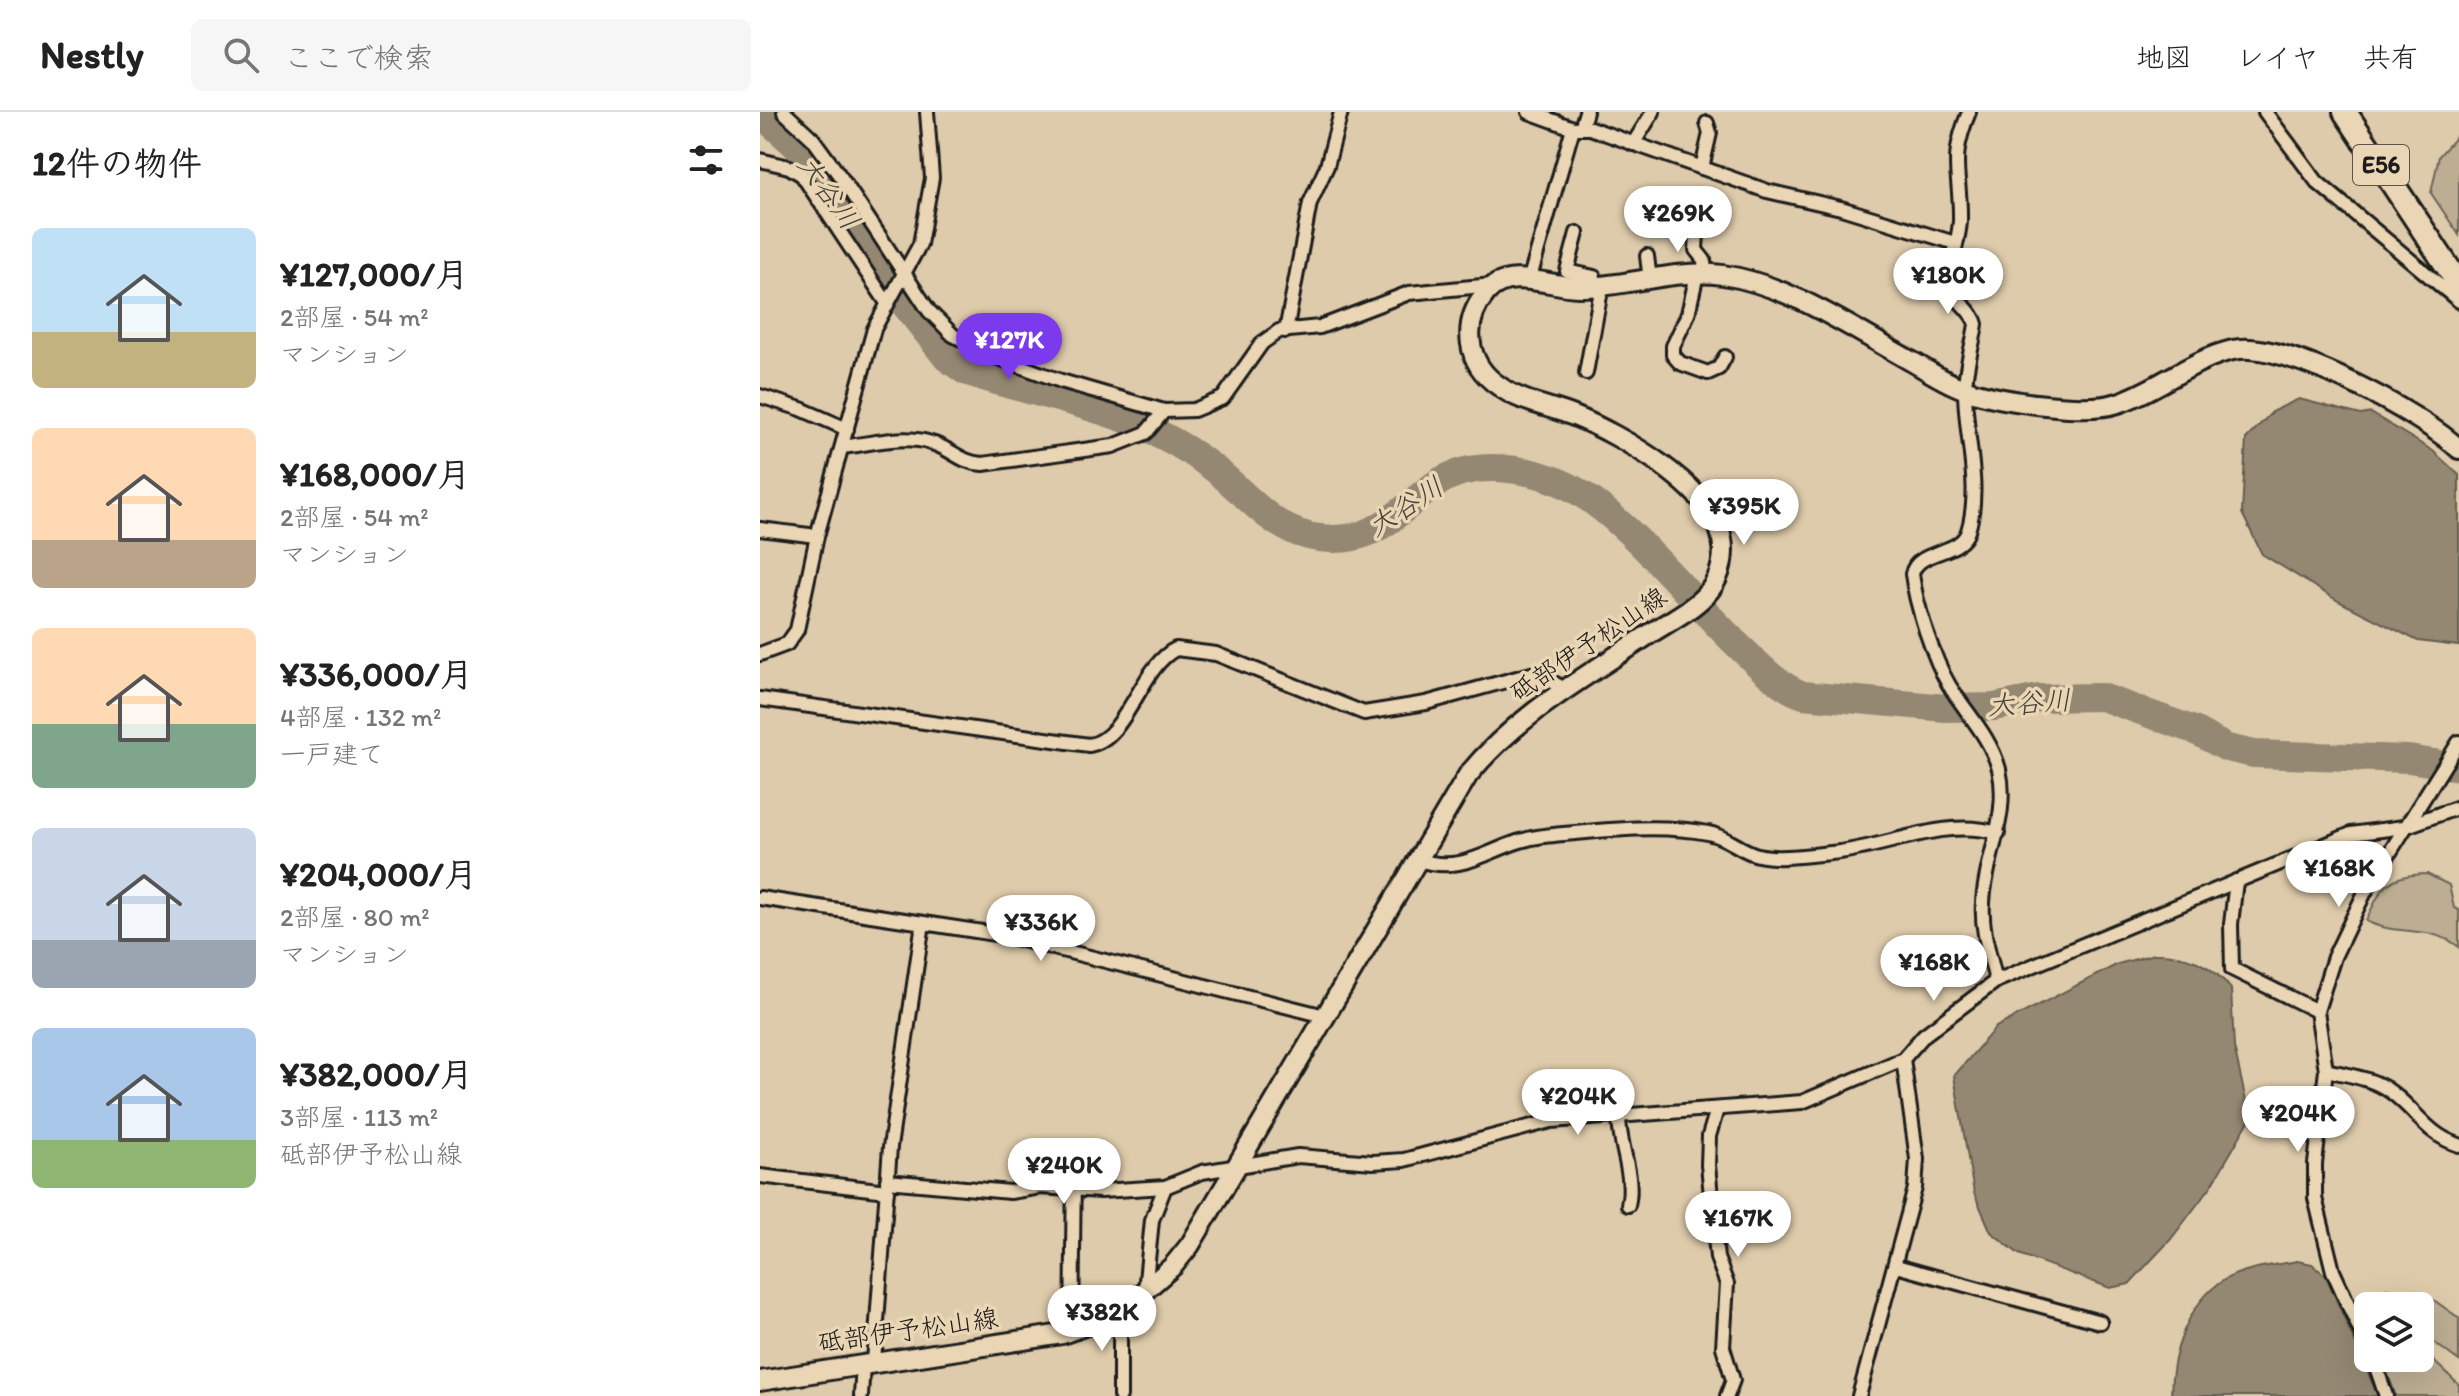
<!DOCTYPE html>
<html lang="ja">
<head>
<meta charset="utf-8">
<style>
  :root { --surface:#fff; --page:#f6f6f6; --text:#222; --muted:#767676; --line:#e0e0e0; --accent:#7c3aed }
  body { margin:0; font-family:Itim,"Klee One",sans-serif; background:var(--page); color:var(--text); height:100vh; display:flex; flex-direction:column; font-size:30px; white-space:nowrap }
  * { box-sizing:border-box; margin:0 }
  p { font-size:26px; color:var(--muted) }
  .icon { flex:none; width:44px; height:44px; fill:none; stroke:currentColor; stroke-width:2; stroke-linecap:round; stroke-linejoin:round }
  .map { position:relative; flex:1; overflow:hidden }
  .sheet { display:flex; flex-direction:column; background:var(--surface); width:760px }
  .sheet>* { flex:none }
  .buttons { position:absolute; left:1594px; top:1180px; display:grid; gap:16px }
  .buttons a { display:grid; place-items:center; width:80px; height:80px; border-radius:12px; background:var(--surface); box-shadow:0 8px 32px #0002; font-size:40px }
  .price { position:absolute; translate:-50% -68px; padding:0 18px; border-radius:28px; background:#fff; color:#222; font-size:26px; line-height:52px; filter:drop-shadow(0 2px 4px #0008) }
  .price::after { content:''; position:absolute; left:50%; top:48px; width:24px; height:18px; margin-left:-12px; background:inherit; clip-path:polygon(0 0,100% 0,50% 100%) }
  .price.on { background:var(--accent); color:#fff }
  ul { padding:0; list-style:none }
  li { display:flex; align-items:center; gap:24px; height:200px; padding:0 32px }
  li span { display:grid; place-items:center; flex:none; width:224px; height:160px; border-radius:12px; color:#555 }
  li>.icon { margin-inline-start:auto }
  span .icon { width:96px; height:96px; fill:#fffc; stroke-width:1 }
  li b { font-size:34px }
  h2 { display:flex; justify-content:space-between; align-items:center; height:96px; padding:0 32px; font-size:34px }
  header { display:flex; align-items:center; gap:48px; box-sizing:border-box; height:112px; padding:0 40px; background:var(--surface); border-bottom:2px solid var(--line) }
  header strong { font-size:38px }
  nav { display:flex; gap:44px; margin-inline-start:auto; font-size:28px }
  .search { width:560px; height:72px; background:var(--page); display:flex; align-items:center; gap:20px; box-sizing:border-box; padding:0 28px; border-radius:12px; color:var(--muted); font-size:30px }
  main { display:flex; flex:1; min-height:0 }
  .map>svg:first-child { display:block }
  .green { fill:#bdae93; stroke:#6c6558; stroke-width:2 }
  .water { fill:#948873; stroke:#645d50; stroke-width:2 }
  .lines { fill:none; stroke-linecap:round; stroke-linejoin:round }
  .river { stroke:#948873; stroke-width:28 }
  .minor-casing { stroke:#1c1c1c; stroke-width:18 }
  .secondary-casing { stroke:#1c1c1c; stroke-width:24 }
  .motorway-casing { stroke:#1c1c1c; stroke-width:28 }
  .minor { stroke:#ead6b4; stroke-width:12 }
  .secondary { stroke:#ead6b4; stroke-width:18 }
  .motorway { stroke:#ead6b4; stroke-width:22 }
  .labels { text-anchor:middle; stroke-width:7; stroke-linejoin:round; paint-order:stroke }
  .shield { fill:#ead6b4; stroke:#5a544a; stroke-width:2 }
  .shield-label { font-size:24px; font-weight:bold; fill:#1c1c1c }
  .street-label { font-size:26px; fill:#1c1c1c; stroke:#ead6b4 }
  .water-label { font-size:28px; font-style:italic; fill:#46423a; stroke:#ead6b4 }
</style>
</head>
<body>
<header>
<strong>Nestly</strong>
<div class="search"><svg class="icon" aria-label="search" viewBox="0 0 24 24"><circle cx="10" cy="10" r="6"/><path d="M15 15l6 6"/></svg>ここで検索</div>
<nav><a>地図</a><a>レイヤ</a><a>共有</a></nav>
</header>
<main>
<section class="sheet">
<h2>12件の物件<svg class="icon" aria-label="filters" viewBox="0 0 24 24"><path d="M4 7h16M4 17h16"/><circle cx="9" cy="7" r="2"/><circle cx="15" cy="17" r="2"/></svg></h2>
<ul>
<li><span style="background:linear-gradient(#bfe0f5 65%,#c2b280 0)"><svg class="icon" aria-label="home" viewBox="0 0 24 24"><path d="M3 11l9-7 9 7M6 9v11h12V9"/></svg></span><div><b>¥127,000/月</b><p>2部屋 · 54 m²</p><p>マンション</p></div></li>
<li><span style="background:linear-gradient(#ffd9b3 70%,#b9a48a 0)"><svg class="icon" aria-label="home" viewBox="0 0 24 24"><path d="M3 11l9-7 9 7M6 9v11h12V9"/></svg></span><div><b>¥168,000/月</b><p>2部屋 · 54 m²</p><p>マンション</p></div></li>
<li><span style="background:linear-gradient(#ffd9b3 60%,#7fa58c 0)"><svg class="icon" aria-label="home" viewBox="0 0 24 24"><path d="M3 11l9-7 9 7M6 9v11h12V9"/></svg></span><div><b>¥336,000/月</b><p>4部屋 · 132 m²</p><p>一戸建て</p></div></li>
<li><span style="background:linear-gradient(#c9d6e8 70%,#9aa5b1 0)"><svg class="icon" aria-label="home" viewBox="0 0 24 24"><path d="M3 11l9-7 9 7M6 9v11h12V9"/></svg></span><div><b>¥204,000/月</b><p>2部屋 · 80 m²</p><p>マンション</p></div></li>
<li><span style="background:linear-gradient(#a9c7e8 70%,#8fb573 0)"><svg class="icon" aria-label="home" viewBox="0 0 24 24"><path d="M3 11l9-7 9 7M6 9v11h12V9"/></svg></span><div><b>¥382,000/月</b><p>3部屋 · 113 m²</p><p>砥部伊予松山線</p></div></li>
</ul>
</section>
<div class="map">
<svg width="1699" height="1284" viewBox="0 0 1699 1284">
  <rect width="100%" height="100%" fill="#decbab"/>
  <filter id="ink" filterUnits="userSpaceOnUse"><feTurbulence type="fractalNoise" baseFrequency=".0125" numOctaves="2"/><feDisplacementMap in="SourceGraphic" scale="16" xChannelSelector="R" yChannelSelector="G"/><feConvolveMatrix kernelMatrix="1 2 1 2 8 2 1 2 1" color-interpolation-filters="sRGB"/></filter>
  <g filter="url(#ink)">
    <g class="green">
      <polygon points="1699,21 1699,123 1671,81 1679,44"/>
      <path d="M1667,762l22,11 5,23 5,2v37c-29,-23 -63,-10 -93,-26 16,-35 21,-46 61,-47z"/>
      <polygon points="1626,1176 1668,1184 1699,1206 1699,1249 1660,1220 1660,1194 1632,1194 1624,1182"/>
      <polygon points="1660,1236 1699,1273 1699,1284 1636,1284 1622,1246 1660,1246"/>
    </g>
    <g class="water">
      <polygon points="1539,287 1601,303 1611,301 1673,339 1699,363 1699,534 1658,529 1578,489 1502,442 1482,401 1486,327 1513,299"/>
      <path d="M1394,842c30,-1 58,10 77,35l3,58 16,72 -38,66 -41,54 -42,45 -19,4 -91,-34 -28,-22 -17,-39 -20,-117 42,-49 122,-63z"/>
      <path d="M1537,1149l15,3 14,12 52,120h-207c0,-41 16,-93 53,-116 22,-13 49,-14 73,-19z"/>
    </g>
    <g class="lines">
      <path class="river" d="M0,1l44,40 77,110 25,43 41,52 18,13c93,32 170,35 251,99 34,27 58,63 104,68 55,7 76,-26 116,-54 36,-25 90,-17 128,0 62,29 128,120 181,168 19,18 34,34 58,43l143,13 48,-1 45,-9 63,-1 92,33 33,18 27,6 155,5 50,8"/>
      <g class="minor-casing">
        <g id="minor">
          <polyline points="24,0 53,27 82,67 169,199 193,223 236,245 301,269 404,299 434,298 463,286 502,231 519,219 560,215 649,181 733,173"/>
          <polyline points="769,0 813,16 830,16 1007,79 1081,96 1195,131"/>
          <path d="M1209,0c-21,51 -8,60 -9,109 -1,22 -13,45 -8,67 4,15 20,21 24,36 -3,22 -11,43 -11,66 0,47 17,96 3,141 -8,25 -51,18 -56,43 4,31 21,84 37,111 17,28 41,51 50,84 11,47 -14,88 -16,134 -2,27 7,52 13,78"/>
          <polyline points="1505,0 1557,70 1699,189"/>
          <polyline points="821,16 826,0"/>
          <polyline points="873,32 893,0"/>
          <polyline points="0,48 29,55 42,63 127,191"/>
          <polyline points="942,56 950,21 947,11"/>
          <polyline points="817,121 807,159 834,165 834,174"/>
          <polyline points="937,121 936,138 944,148 945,162"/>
          <polyline points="887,144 890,168"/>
          <polyline points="937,162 928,202 913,234 913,243 920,251 948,261 959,256 965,245"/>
          <polyline points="769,169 813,16"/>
          <polyline points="526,219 550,91 567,54 581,0"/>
          <polyline points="826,261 842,173"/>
          <polyline points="0,284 41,297 87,317"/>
          <path d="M82,335c28,-3 61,-13 89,-4 20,5 29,20 52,21l130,-18 33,-13 18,-22"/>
          <polyline points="0,417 57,424"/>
          <polyline points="0,542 27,532 37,518 57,424 114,217 160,132 172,66 167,0"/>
          <path d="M0,587l329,46c38,-5 52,-80 87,-96l40,5 148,59 62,-10 109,-30 30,16"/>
          <path d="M656,747c53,19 78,-18 128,-23 53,-5 112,-13 164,-3 19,3 32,18 50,22 22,5 51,0 73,-2 57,-5 111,-36 167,-20"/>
          <polyline points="1476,769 1471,812 1472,857 1557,899"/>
          <polyline points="0,786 242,823 565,904"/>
          <path d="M1566,958c21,5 47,8 65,22 25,18 36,43 68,53"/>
          <polyline points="957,997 949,1024 948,1053 957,1146 967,1172 963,1235 973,1268 967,1284"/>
          <path d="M859,1005c0,30 16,59 9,88"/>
          <polyline points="0,1064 127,1079"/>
          <polyline points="127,1069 250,1080 280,1075 341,1079 405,1075 442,1060 538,1044 613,1050 644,1048 791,1009 1042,990 1143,947 1164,923 1236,869 1591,722 1644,715 1699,695"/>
          <polyline points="1136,1154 1340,1210"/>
          <polyline points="385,1179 392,1108 405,1075"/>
          <polyline points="360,1198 360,1284"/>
          <polyline points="312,1219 314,1059 321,1047 330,1047"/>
          <polyline points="1608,1236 1573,1159 1555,1086 1555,1052 1566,958 1557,899 1574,845 1605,780 1699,630"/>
          <polyline points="1613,1246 1626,1284"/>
          <polyline points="114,1250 130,1035 163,811"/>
          <polyline points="101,1284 103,1252"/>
          <polyline points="1099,1284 1155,1076 1157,1047 1143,947"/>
        </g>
      </g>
      <g class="secondary-casing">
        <path id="secondary" d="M0,1269l302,-47 41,-15 32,-20 38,-33 17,-21 278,-470c48,-59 114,-96 177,-138 20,-14 49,-27 65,-47 11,-14 15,-34 12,-51 -9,-52 -103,-105 -148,-123 -25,-10 -54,-14 -75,-30 -33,-22 -38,-63 -13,-93 22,-27 65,-6 94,-6 47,0 96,-19 143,-12 67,10 130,54 188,86 18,10 36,23 56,29 34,11 118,24 151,13 40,-13 74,-44 115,-53 49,-12 189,64 226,99"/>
      </g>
      <g class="motorway-casing">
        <polyline id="motorway" points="1585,0 1699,172"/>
      </g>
      <use href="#minor" class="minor"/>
      <use href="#secondary" class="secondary"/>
      <use href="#motorway" class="motorway"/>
    </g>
  </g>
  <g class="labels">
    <rect class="shield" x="1593" y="33" width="56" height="40" rx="6"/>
    <g class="shield-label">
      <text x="1621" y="61">E56</text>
    </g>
    <g class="street-label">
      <text transform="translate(828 532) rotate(-34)" y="9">砥部伊予松山線</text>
      <text transform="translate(148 1218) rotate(-8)" y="9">砥部伊予松山線</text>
    </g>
    <g class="water-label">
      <text transform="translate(69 80) rotate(54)" y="10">大谷川</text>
      <text transform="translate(645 394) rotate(-33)" y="10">大谷川</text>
      <text transform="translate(1269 590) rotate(-4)" y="10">大谷川</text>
    </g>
  </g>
</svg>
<div class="buttons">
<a><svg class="icon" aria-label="layers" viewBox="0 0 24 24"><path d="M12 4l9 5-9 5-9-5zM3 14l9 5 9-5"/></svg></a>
</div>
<b class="price" style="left:918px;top:142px">¥269K</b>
<b class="price" style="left:1188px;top:204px">¥180K</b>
<b class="price on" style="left:249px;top:269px">¥127K</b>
<b class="price" style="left:984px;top:435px">¥395K</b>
<b class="price" style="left:1579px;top:797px">¥168K</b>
<b class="price" style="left:281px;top:851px">¥336K</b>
<b class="price" style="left:1174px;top:891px">¥168K</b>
<b class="price" style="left:818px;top:1025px">¥204K</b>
<b class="price" style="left:1538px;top:1042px">¥204K</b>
<b class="price" style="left:304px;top:1094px">¥240K</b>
<b class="price" style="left:978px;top:1147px">¥167K</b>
<b class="price" style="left:342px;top:1241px">¥382K</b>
</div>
</main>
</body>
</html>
